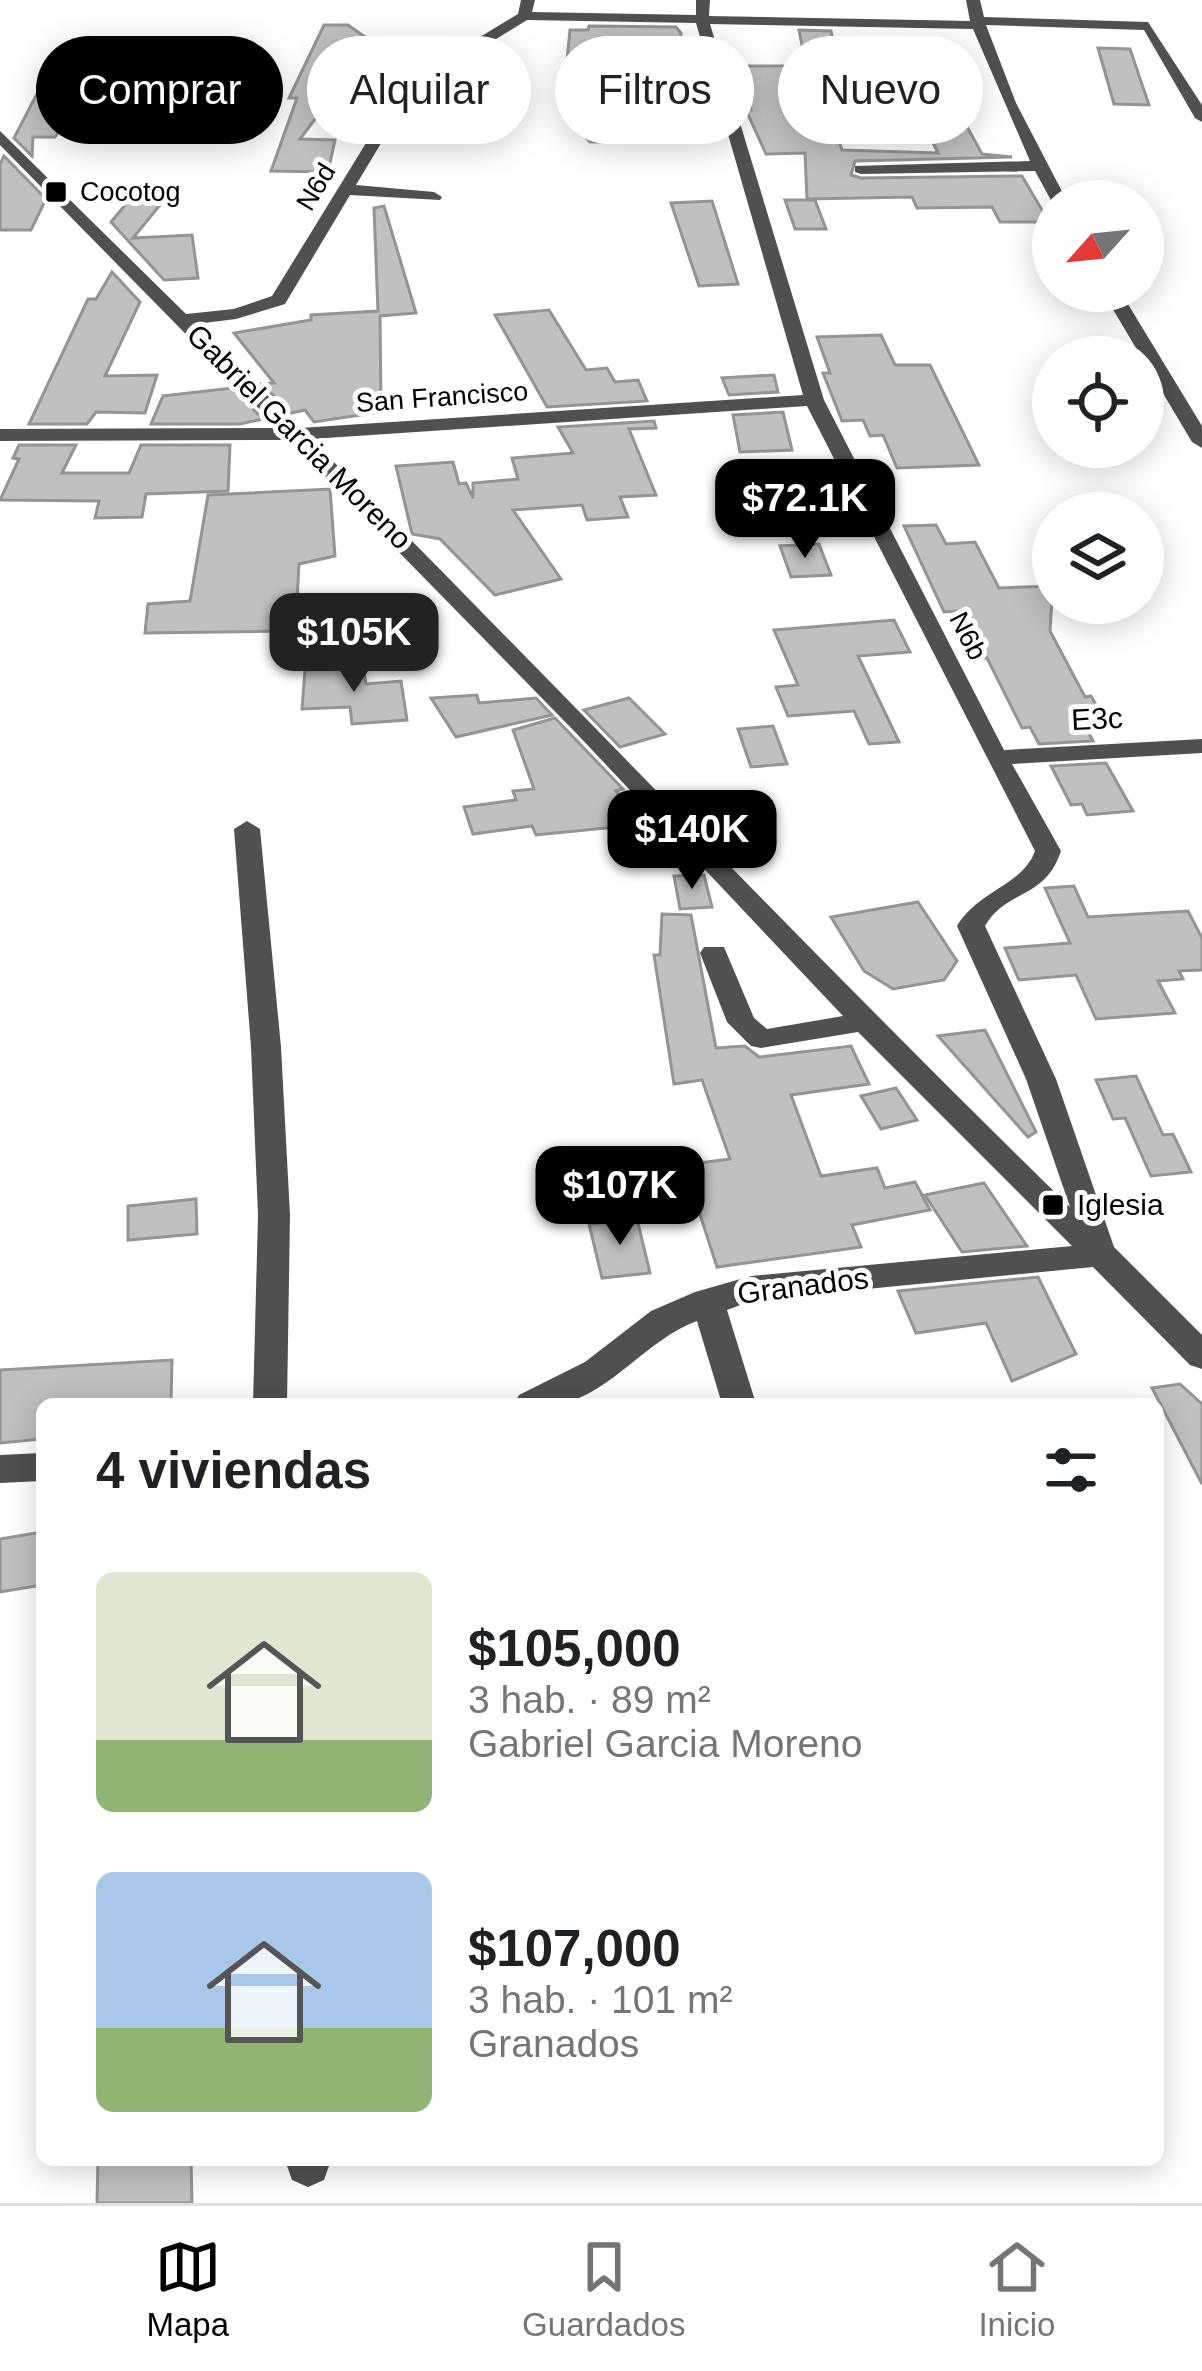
<!DOCTYPE html>
<html lang="es">
<head>
<meta charset="utf-8">
<style>
  :root { --surface:#fff; --page:#f2f2f2; --text:#202124; --muted:#757577; --line:#e0e0e0; --accent:#000 }
  body { margin:0; font-family:Arial,sans-serif; background:var(--page); color:var(--text); height:100vh; display:flex; flex-direction:column; font-size:45px; white-space:nowrap }
  * { box-sizing:border-box; margin:0 }
  p { font-size:39px; color:var(--muted) }
  .icon { flex:none; width:66px; height:66px; fill:none; stroke:currentColor; stroke-width:2; stroke-linecap:round; stroke-linejoin:round }
  .map { position:relative; flex:1; overflow:hidden }
  .sheet { position:absolute; left:36px; top:1398px; width:1128px; height:768px; display:flex; flex-direction:column; background:var(--surface); border-radius:18px; box-shadow:0 6px 30px #0003 }
  .sheet>* { flex:none }
  .top-card { position:absolute; left:36px; top:36px; width:1131px; height:108px; display:flex; gap:24px }
  .needle { width:78px; rotate:243deg }
  .fabs { position:absolute; left:1032px; top:180px; display:grid; gap:24px }
  .fabs a { display:grid; place-items:center; width:132px; height:132px; border-radius:50%; background:var(--surface); box-shadow:0 6px 30px #0003; font-size:60px }
  .price { position:absolute; translate:-50% -102px; padding:0 27px; border-radius:24px; background:var(--accent); color:#fff; font-size:39px; line-height:78px; filter:drop-shadow(0 3px 6px #0008) }
  .price::after { content:''; position:absolute; left:50%; top:72px; width:36px; height:27px; margin-left:-18px; background:inherit; clip-path:polygon(0 0,100% 0,50% 100%) }
  .price.selected { background:#222; color:#fff }
  ul { padding:0; list-style:none }
  li { display:flex; align-items:center; gap:36px; height:300px; padding:0 60px }
  li span { display:grid; place-items:center; flex:none; width:336px; height:240px; border-radius:18px; color:#555 }
  li>.icon { margin-inline-start:auto }
  span .icon { width:144px; height:144px; fill:#fffc; stroke-width:1 }
  li b { font-size:51px }
  h2 { display:flex; justify-content:space-between; align-items:center; height:144px; padding:0 60px; font-size:51px }
  .tag { padding:0 42px; border-radius:54px; background:var(--surface); box-shadow:0 6px 30px #0003; font-size:42px; line-height:108px }
  .tag.selected { background:var(--accent); color:#fff }
  .menu { display:flex; justify-content:space-around; align-items:center; height:168px; border-top:3px solid var(--line); background:var(--surface); font-size:33px; color:var(--muted) }
  .menu a { display:grid; justify-items:center; gap:6px }
  .menu .selected { color:var(--accent) }
  .map>svg:first-child { display:block }
  .building { fill:#c0c0c0; stroke:#949494; stroke-width:3 }
  .lines { fill:none; stroke-linecap:round; stroke-linejoin:round }
  .minor { fill:#505050; fill-rule:evenodd }
  .poi-dot { fill:#000; stroke:#fff; stroke-width:4.5 }
  .labels { text-anchor:middle; stroke-width:10; stroke-linejoin:round; paint-order:stroke }
  .far-street-label { font-size:27px; fill:#000; stroke:#fff }
  .far-poi-label { font-size:27px; fill:#000; stroke:#fff; text-anchor:start }
  .street-label { font-size:30px; fill:#000; stroke:#fff }
  .poi-label { font-size:30px; fill:#000; stroke:#fff; text-anchor:start }
</style>
</head>
<body>
<div class="map">
<svg width="1202" height="2203" viewBox="0 0 1202 2203">
  <rect width="100%" height="100%" fill="#fff"/>
  <g class="building">
    <polygon points="324,25 348,25 418,74 348,75 300,139 335,140 328,172 271,171 297,98 289,98"/>
    <polygon points="589,26 676,27 681,33 680,81 684,81 682,110 700,110 705,140 590,142 562,110 570,30 588,30"/>
    <polygon points="799,30 831,31 834,45 858,45 868,82 818,82 842,150 938,153 908,92 948,92 982,154 1012,157 855,161 851,175 861,178 1022,176 1049,222 1000,222 992,207 917,208 912,197 807,199 805,153 766,154 746,110 751,110 741,66 806,66"/>
    <polygon points="1098,48 1130,49 1149,105 1114,104"/>
    <polygon points="84,87 79,97 84,97 55,137 33,137 32,156 14,138 40,88"/>
    <polygon points="4,156 46,199 31,230 0,230 0,164"/>
    <polygon points="140,187 173,189 133,238 192,235 198,278 164,280 111,222"/>
    <polygon points="785,200 815,200 826,229 795,229"/>
    <polygon points="712,201 738,284 699,286 671,203"/>
    <polygon points="384,206 416,313 380,316 381,412 314,422 305,410 291,413 262,384 274,383 234,333 311,320 311,315 378,311 374,208"/>
    <polygon points="112,272 140,302 105,376 157,375 145,413 96,412 87,424 29,424 88,299 96,299"/>
    <polygon points="549,310 586,370 607,368 615,382 638,380 647,401 547,407 495,315"/>
    <polygon points="881,335 895,365 930,365 979,465 897,468 883,435 870,436 863,420 842,421 823,373 830,373 817,337"/>
    <polygon points="774,375 778,392 729,395 722,378"/>
    <polygon points="232,388 263,419 240,424 151,424 163,396"/>
    <polygon points="783,412 792,450 740,452 733,415"/>
    <polygon points="654,421 656,428 629,429 656,495 620,497 628,517 587,520 582,505 513,510 561,579 495,595 440,539 412,534 396,466 453,462 459,484 466,483 473,498 473,483 518,479 512,458 573,453 558,427"/>
    <polygon points="19,445 76,445 62,473 129,473 141,445 230,445 228,491 146,494 142,517 95,518 99,501 0,500 19,459 13,458"/>
    <polygon points="330,489 335,556 299,564 296,619 331,618 331,656 284,658 284,631 145,633 148,604 190,601 208,495"/>
    <polygon points="936,525 946,544 975,542 999,588 1053,586 1050,631 1085,697 1091,696 1107,724 1085,726 1093,741 1039,744 1030,727 1022,728 987,658 979,658 958,611 944,612 904,526"/>
    <polygon points="819,544 831,575 791,577 780,546"/>
    <polygon points="894,620 910,652 858,656 899,742 869,744 854,711 788,716 776,687 798,685 774,630"/>
    <polygon points="363,666 366,684 401,681 407,720 352,724 350,707 302,709 305,670"/>
    <polygon points="477,695 479,703 536,698 552,715 456,737 431,698"/>
    <polygon points="629,698 665,734 620,747 584,710"/>
    <polygon points="555,718 623,789 616,791 646,824 536,835 532,826 473,834 464,807 516,800 513,791 534,789 513,730"/>
    <polygon points="773,726 787,764 751,767 738,729"/>
    <polygon points="1106,763 1133,811 1087,815 1082,804 1071,805 1051,766"/>
    <polygon points="704,875 712,907 680,909 674,876"/>
    <polygon points="1074,886 1088,917 1188,911 1202,938 1202,970 1179,971 1183,979 1158,981 1175,1013 1096,1019 1076,975 1019,980 1005,948 1070,943 1045,888"/>
    <polygon points="918,902 957,961 944,980 893,989 864,971 831,917"/>
    <polygon points="662,914 691,915 716,1048 745,1046 759,1057 851,1046 869,1084 791,1095 821,1176 877,1168 885,1188 915,1182 930,1210 852,1225 861,1247 717,1267 684,1165 730,1159 702,1080 674,1084 654,955 660,955"/>
    <polygon points="985,1030 1036,1132 1028,1137 938,1036"/>
    <polygon points="1136,1076 1163,1135 1173,1134 1191,1172 1151,1176 1125,1118 1113,1119 1096,1080"/>
    <polygon points="896,1088 917,1120 881,1129 861,1096"/>
    <polygon points="984,1183 1027,1246 962,1252 925,1195"/>
    <polygon points="196,1199 197,1234 128,1240 128,1206"/>
    <polygon points="637,1219 650,1273 602,1278 589,1224"/>
    <polygon points="1038,1277 1076,1354 1012,1381 986,1323 916,1333 898,1291"/>
    <polygon points="172,1360 171,1404 42,1404 42,1439 0,1443 0,1370"/>
    <polygon points="1180,1384 1202,1404 1202,1484 1152,1388"/>
    <polygon points="42,1532 42,1585 0,1592 0,1539"/>
    <polygon points="98,2160 191,2160 192,2203 97,2203"/>
  </g>
  <g class="lines">
    <g class="minor">
      <path d="M521,0h14l-3,12 164,3v-15h14l-1,16 261,5 -4,-21h14l4,17 164,5 54,83v17l-7,-4 -51,-88 -158,-5 30,78 51,98 -14,3 -18,-33 -174,3 -6,-2v-6l175,-5 -57,-132 -263,-5 114,376 180,350 198,-11v14l-190,11 49,87c-16,49 -55,38 -76,75l71,153 58,168 88,88v34l-12,-4 -97,-98 -339,33 -27,10 29,94h-34l-25,-83c-50,18 -84,71 -136,83 -14,3 -33,0 -47,0l5,-9 66,-33 66,-51 44,-19 56,-16 321,-30 -214,-214 -97,16 -10,-2 -24,-24 -27,-69 4,-6h20l30,71 13,11 76,-13 -266,-282 -288,-294 -289,1v-12l278,-1 -278,-283v-14l186,183 48,-5 38,-13 118,-192 44,-39 84,-51zM527,20l169,3 107,372 -503,33 -104,-104 40,-5 49,-15 65,-109 90,5 2,-3 -8,-5 -78,-7 45,-75 43,-39zM807,406l228,445c-12,34 -56,39 -78,75l69,153 44,128c-258,-252 -505,-513 -759,-768z"/>
      <polygon points="1102,291 1120,291 1202,426 1202,448 1192,442"/>
      <polygon points="247,821 260,829 281,1047 290,1215 287,1404 253,1404 258,1215 251,1047 234,829"/>
      <polygon points="42,1453 42,1481 0,1483 0,1455"/>
      <polygon points="285,2160 331,2160 324,2180 308,2187 292,2180"/>
    </g>
  </g>
  <g class="poi-dot">
    <rect x="44" y="180" width="24" height="24" rx="6"/>
    <rect x="1041" y="1193" width="24" height="24" rx="6"/>
  </g>
  <g class="labels">
    <g class="far-street-label">
      <text transform="translate(316 187) rotate(-59)" y="9">N6d</text>
      <text transform="translate(442 397) rotate(-4)" y="9">San Francisco</text>
      <text transform="translate(968 636) rotate(63)" y="9">N6b</text>
    </g>
    <g class="far-poi-label">
      <text x="80" y="201">Cocotog</text>
    </g>
    <g class="street-label">
      <text transform="translate(299 437) rotate(45)" y="10">Gabriel Garcia Moreno</text>
      <text transform="translate(1097 719) rotate(-3)" y="10">E3c</text>
      <text transform="translate(803 1286) rotate(-7)" y="10">Granados</text>
    </g>
    <g class="poi-label">
      <text x="1077" y="1215">Iglesia</text>
    </g>
  </g>
</svg>
<div class="fabs">
<a><svg class="needle" viewBox="-14 -14 28 28"><path d="M0-13l5 13h-10z" fill="#e53935"/><path d="M0 13l5-13h-10z" fill="#757577"/></svg></a>
<a><svg class="icon" aria-label="locate" viewBox="0 0 24 24"><circle cx="12" cy="12" r="6"/><path d="M12 2v4M12 18v4M2 12h4M18 12h4"/></svg></a>
<a><svg class="icon" aria-label="layers" viewBox="0 0 24 24"><path d="M12 4l9 5-9 5-9-5zM3 14l9 5 9-5"/></svg></a>
</div>
<b class="price" style="left:805px;top:561px">$72.1K</b>
<b class="price selected" style="left:354px;top:695px">$105K</b>
<b class="price" style="left:692px;top:892px">$140K</b>
<b class="price" style="left:620px;top:1248px">$107K</b>
<div class="top-card">
<a class="tag selected">Comprar</a>
<a class="tag">Alquilar</a>
<a class="tag">Filtros</a>
<a class="tag">Nuevo</a>
</div>
<section class="sheet">
<h2>4 viviendas<svg class="icon" aria-label="filters" viewBox="0 0 24 24"><path d="M4 7h16M4 17h16"/><circle cx="9" cy="7" r="2"/><circle cx="15" cy="17" r="2"/></svg></h2>
<ul>
<li><span style="background:linear-gradient(#dfe7d0 70%,#8fb573 0)"><svg class="icon" aria-label="home" viewBox="0 0 24 24"><path d="M3 11l9-7 9 7M6 9v11h12V9"/></svg></span><div><b>$105,000</b><p>3 hab. · 89 m²</p><p>Gabriel Garcia Moreno</p></div></li>
<li><span style="background:linear-gradient(#a9c7e8 65%,#8fb573 0)"><svg class="icon" aria-label="home" viewBox="0 0 24 24"><path d="M3 11l9-7 9 7M6 9v11h12V9"/></svg></span><div><b>$107,000</b><p>3 hab. · 101 m²</p><p>Granados</p></div></li>
</ul>
</section>
</div>
<nav class="menu">
<a class="selected"><svg class="icon" aria-label="map" viewBox="0 0 24 24"><path d="M3 6l6-2 6 2 6-2v14l-6 2-6-2-6 2zM9 4v14M15 6v14"/></svg>Mapa</a>
<a><svg class="icon" aria-label="saved" viewBox="0 0 24 24"><path d="M7 4h10v16l-5-4-5 4z"/></svg>Guardados</a>
<a><svg class="icon" aria-label="home" viewBox="0 0 24 24"><path d="M3 11l9-7 9 7M6 9v11h12V9"/></svg>Inicio</a>
</nav>
</body>
</html>
